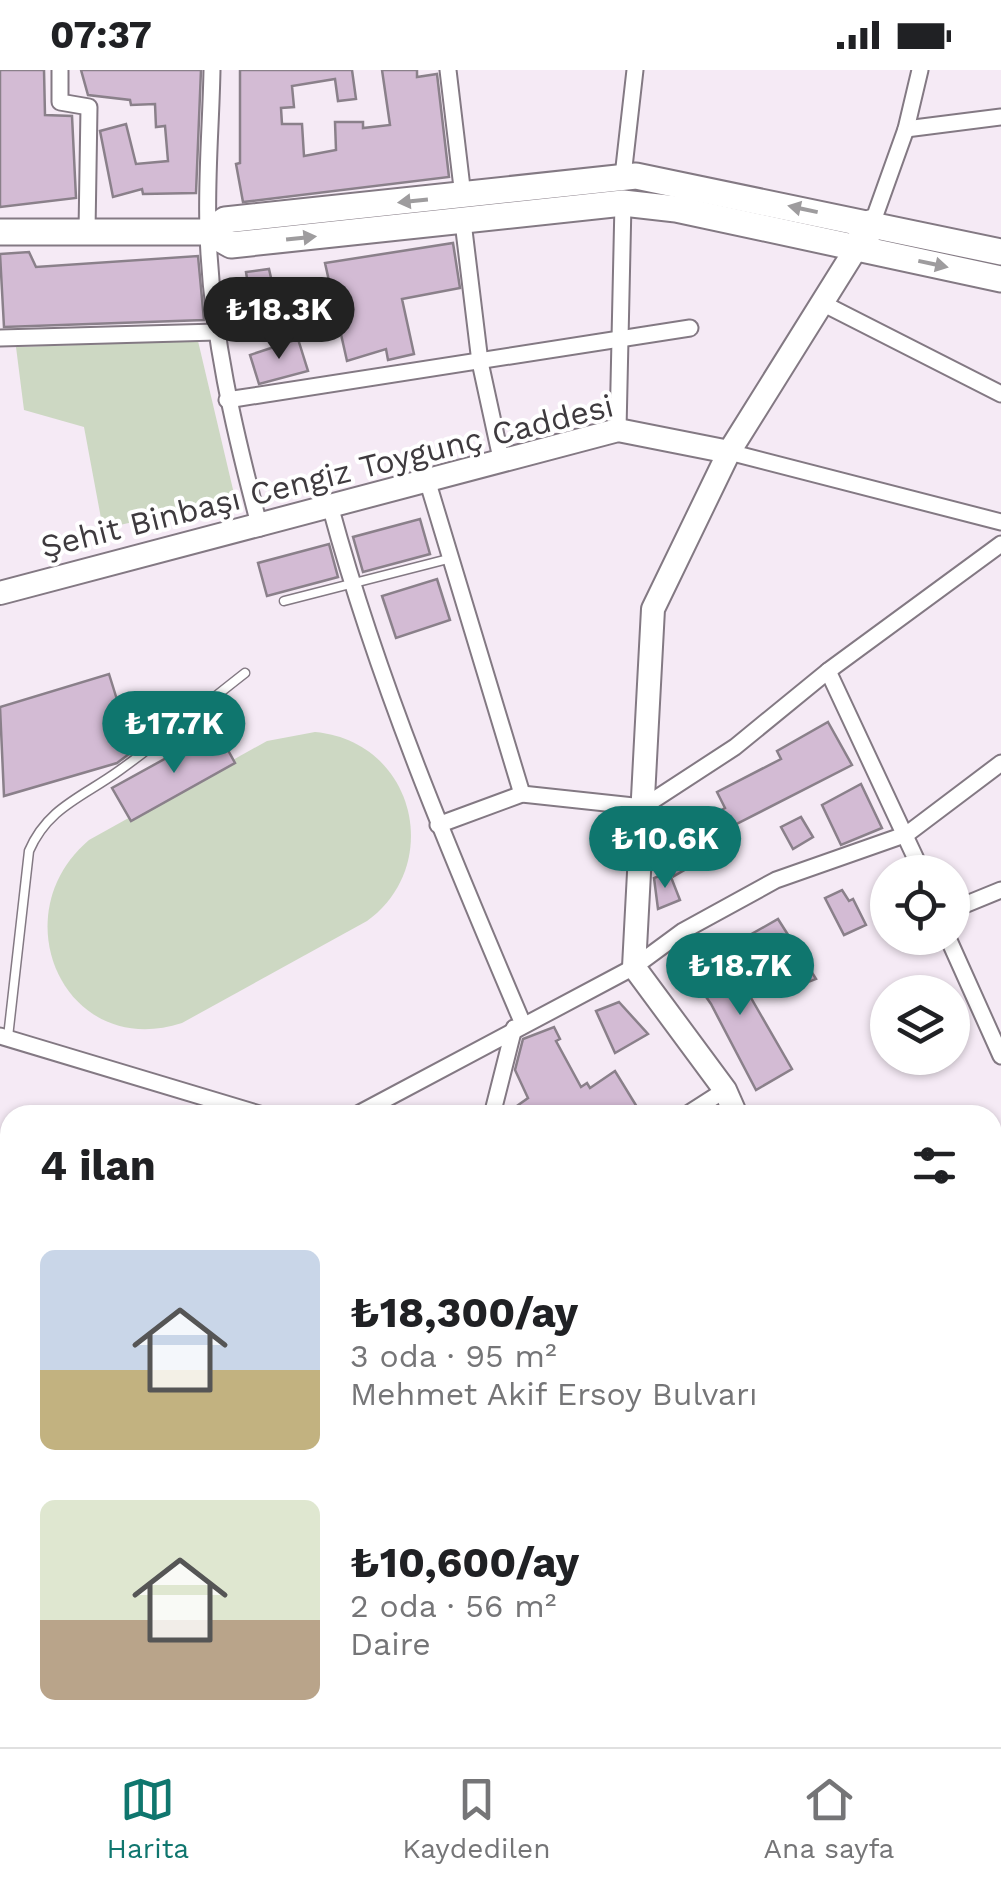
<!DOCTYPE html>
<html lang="tr">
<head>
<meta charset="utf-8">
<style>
  :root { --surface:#fff; --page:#f6f6f6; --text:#202124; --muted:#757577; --line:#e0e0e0; --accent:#0f766e }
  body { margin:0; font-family:"Work Sans",sans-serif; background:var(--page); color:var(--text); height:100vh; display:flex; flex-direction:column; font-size:38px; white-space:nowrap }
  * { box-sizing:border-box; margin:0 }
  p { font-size:32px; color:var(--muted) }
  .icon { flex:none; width:55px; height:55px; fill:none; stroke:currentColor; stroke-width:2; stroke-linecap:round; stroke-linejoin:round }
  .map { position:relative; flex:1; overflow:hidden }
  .side { position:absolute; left:0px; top:1035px; width:1002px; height:642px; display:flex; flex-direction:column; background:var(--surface); border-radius:30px 30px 0 0; box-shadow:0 2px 8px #0004 }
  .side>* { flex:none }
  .fabs { position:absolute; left:870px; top:785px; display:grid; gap:20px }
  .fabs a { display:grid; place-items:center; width:100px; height:100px; border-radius:50%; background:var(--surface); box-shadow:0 2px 8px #0004; font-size:50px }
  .price { position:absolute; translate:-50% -85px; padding:0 22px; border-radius:35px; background:var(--accent); color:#fff; font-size:32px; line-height:65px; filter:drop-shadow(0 2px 5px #0008) }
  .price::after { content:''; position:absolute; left:50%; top:60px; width:30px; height:22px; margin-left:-15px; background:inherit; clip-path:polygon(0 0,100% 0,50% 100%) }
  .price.active { background:#222; color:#fff }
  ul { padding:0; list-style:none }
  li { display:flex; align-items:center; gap:30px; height:250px; padding:0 40px }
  li span { display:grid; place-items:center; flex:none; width:280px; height:200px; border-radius:15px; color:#555 }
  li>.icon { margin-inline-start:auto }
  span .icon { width:120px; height:120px; fill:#fffc; stroke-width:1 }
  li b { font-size:42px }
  h2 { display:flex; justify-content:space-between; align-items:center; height:120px; padding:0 40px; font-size:42px }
  .status { display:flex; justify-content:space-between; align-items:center; height:70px; padding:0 50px; background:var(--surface); direction:ltr }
  .status svg { height:28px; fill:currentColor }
  .menu { display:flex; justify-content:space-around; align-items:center; height:140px; border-top:2px solid var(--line); background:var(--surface); font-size:28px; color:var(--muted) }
  .menu a { display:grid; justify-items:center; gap:5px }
  .menu .active { color:var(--accent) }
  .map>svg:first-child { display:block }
  .green { fill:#cdd8c3 }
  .building { fill:#d3bbd4; stroke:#8a808a; stroke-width:2.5 }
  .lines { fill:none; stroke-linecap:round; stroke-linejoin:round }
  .lane-casing { stroke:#837983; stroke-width:11 }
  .street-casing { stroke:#837983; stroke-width:19 }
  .secondary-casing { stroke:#837983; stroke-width:26 }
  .primary-casing { stroke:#837983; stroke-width:29 }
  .highway-casing { stroke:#837983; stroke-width:31 }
  .lane { stroke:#fff; stroke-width:8 }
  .street { stroke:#fff; stroke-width:15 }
  .secondary { stroke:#fff; stroke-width:22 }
  .primary { stroke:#fff; stroke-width:25 }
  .highway { stroke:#fff; stroke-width:28 }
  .oneway { fill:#9e9c9e }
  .labels { text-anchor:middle; stroke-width:8; stroke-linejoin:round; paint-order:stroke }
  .street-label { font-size:32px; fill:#3e3a3e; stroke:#fff }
</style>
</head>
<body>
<div class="status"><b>07:37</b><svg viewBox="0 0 49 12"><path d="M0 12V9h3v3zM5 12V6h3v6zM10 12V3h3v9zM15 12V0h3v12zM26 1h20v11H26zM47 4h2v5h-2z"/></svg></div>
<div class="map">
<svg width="1001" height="1677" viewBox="0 0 1001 1677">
  <rect width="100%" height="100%" fill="#f5eaf5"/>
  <g class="green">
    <polygon points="198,271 235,428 103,459 84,357 24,340 16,277"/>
    <path d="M315,662c99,9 130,132 52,189l-185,102c-117,38 -182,-108 -93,-183l178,-99z"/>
  </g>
  <g class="building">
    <polygon points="0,0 44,0 45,45 72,46 76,128 0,137"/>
    <polygon points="81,0 201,0 196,123 143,124 142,119 113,127 100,61 126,54 136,94 168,91 165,56 156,57 155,34 131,35 130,30 88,25"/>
    <polygon points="240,0 352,0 356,29 338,31 335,9 292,16 294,37 281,38 282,54 302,54 304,86 336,80 335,52 363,52 363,58 390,55 382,0 417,0 417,7 437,4 449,107 243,132 236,94 240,93"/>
    <polygon points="453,173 460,218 402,229 414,284 388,290 386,279 347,291 325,193"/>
    <polygon points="29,182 36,197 198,186 204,250 4,257 0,184"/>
    <polygon points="269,199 279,243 253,247 246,202"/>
    <polygon points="298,269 308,301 259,314 250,285"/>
    <polygon points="420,449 430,484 363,502 353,467"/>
    <polygon points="329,474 338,507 267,526 258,493"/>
    <polygon points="437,509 450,550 396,568 382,526"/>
    <polygon points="109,604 133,681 117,693 4,726 0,637"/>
    <polygon points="828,652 852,695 719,763 726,776 674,806 674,767 725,738 717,722 781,689 777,681"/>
    <polygon points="217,660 235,693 131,751 112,718"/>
    <polygon points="861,714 882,758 841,775 822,735"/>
    <polygon points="801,747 813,767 793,779 781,757"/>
    <polygon points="669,802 680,830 658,839 654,808"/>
    <polygon points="842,820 849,831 853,829 866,855 844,865 825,828"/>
    <polygon points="778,849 816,909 780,923 748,866"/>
    <polygon points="720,874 792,999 756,1020 711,934 686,898"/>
    <polygon points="619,932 648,964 615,983 596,941"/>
    <polygon points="554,957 560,969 556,971 581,1017 587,1013 590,1018 615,1001 637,1037 626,1045 504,1045 528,1028 515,1000 523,969"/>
  </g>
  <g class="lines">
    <g class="lane-casing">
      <g id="lane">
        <polyline points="284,531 448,489"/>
        <path d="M8,967l21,-186c19,-44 54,-54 91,-81 43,-31 84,-65 125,-97"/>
      </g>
    </g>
    <g class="street-casing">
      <g id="street">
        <polyline points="60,0 60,32 89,37 87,161"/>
        <path d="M212,0c-1,54 -6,108 -4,162 3,101 26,198 52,296"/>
        <polyline points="448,0 463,126"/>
        <polyline points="906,59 1001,47"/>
        <polyline points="623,106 635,0"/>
        <polyline points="463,152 480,292 502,393"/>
        <polyline points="872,154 906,59 920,0"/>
        <polyline points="824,234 1001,324"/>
        <polyline points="0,268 217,262"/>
        <polyline points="227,330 690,258"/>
        <polyline points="618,360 623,133"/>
        <polyline points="729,382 1001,452"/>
        <polyline points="428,413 522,724"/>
        <path d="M331,439c48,177 120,346 192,515"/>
        <polyline points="828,601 922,802"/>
        <polyline points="438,755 522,724 643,737 735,677 828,601 1001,474"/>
        <polyline points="952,840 1001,820"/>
        <polyline points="948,868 1001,986"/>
        <polyline points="0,966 263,1045"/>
        <polyline points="356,1045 634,897 683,861 776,810 907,764 1001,693"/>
        <polyline points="492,1045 514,958"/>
        <polyline points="686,1045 725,1020"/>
        <polyline points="992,1135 1001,1133"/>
        <polyline points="992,1240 1001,1268"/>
        <polyline points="0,1278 10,1271"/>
        <polyline points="0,1408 10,1404"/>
        <polyline points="992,1622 1001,1621"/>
        <polyline points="123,1668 124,1677"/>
        <polyline points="467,1668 470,1677"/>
        <polyline points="602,1668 606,1677"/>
        <polyline points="766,1668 768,1677"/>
        <polyline points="43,1677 103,1668"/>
        <polyline points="274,1677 294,1669"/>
        <polyline points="315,1677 337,1668"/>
        <polyline points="655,1677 668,1668"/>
      </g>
    </g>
    <g class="secondary-casing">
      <g id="secondary">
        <polyline points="0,523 618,360 729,382"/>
        <polyline points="736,1045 725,1020 634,897 653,539 729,382 857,177"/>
        <polyline points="920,1668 923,1677"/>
      </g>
    </g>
    <g class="primary-casing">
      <g id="primary">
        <polyline points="0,162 208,162 231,175 623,133 676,139 1001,209"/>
        <polyline points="208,162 225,150 636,106 1001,182"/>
      </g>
    </g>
    <g class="highway-casing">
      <polyline id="highway" points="857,177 872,154"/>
    </g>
    <use href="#lane" class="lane"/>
    <use href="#street" class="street"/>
    <use href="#secondary" class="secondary"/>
    <use href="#primary" class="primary"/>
    <use href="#highway" class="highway"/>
  </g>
  <defs><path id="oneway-solid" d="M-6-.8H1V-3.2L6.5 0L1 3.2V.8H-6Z" transform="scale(2.5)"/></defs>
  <g class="oneway">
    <use href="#oneway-solid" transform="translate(413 131) rotate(174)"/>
    <use href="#oneway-solid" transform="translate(803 139) rotate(-168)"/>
    <use href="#oneway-solid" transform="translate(301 168) rotate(-6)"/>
    <use href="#oneway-solid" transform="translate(933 194) rotate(12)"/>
  </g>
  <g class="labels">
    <g class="street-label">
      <text transform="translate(327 406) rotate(-14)" y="11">Şehit Binbaşı Cengiz Toygunç Caddesi</text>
    </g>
  </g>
</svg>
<div class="fabs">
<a><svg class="icon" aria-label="locate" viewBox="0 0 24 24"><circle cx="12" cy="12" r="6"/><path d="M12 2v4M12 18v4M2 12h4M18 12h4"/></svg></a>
<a><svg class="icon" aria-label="layers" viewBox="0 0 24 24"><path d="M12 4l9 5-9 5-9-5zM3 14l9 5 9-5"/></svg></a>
</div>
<b class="price active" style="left:279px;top:292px">₺18.3K</b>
<b class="price" style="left:174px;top:706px">₺17.7K</b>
<b class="price" style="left:665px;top:821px">₺10.6K</b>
<b class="price" style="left:740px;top:948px">₺18.7K</b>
<section class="side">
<h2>4 ilan<svg class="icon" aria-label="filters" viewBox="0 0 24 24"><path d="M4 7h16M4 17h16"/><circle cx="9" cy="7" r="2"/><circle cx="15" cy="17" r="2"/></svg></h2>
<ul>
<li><span style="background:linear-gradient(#c9d6e8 60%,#c2b280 0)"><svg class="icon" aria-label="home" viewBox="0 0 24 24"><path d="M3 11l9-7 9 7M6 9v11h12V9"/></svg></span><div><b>₺18,300/ay</b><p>3 oda · 95 m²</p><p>Mehmet Akif Ersoy Bulvarı</p></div></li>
<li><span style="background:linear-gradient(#dfe7d0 60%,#b9a48a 0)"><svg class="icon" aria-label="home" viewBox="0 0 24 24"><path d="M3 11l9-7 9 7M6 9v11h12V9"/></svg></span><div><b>₺10,600/ay</b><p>2 oda · 56 m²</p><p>Daire</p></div></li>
</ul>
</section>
</div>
<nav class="menu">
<a class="active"><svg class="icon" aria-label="map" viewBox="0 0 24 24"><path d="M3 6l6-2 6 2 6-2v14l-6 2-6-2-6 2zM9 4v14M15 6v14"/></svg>Harita</a>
<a><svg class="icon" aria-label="saved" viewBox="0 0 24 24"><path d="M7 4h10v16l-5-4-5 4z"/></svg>Kaydedilen</a>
<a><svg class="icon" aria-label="home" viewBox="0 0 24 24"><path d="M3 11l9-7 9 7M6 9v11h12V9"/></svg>Ana sayfa</a>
</nav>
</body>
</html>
